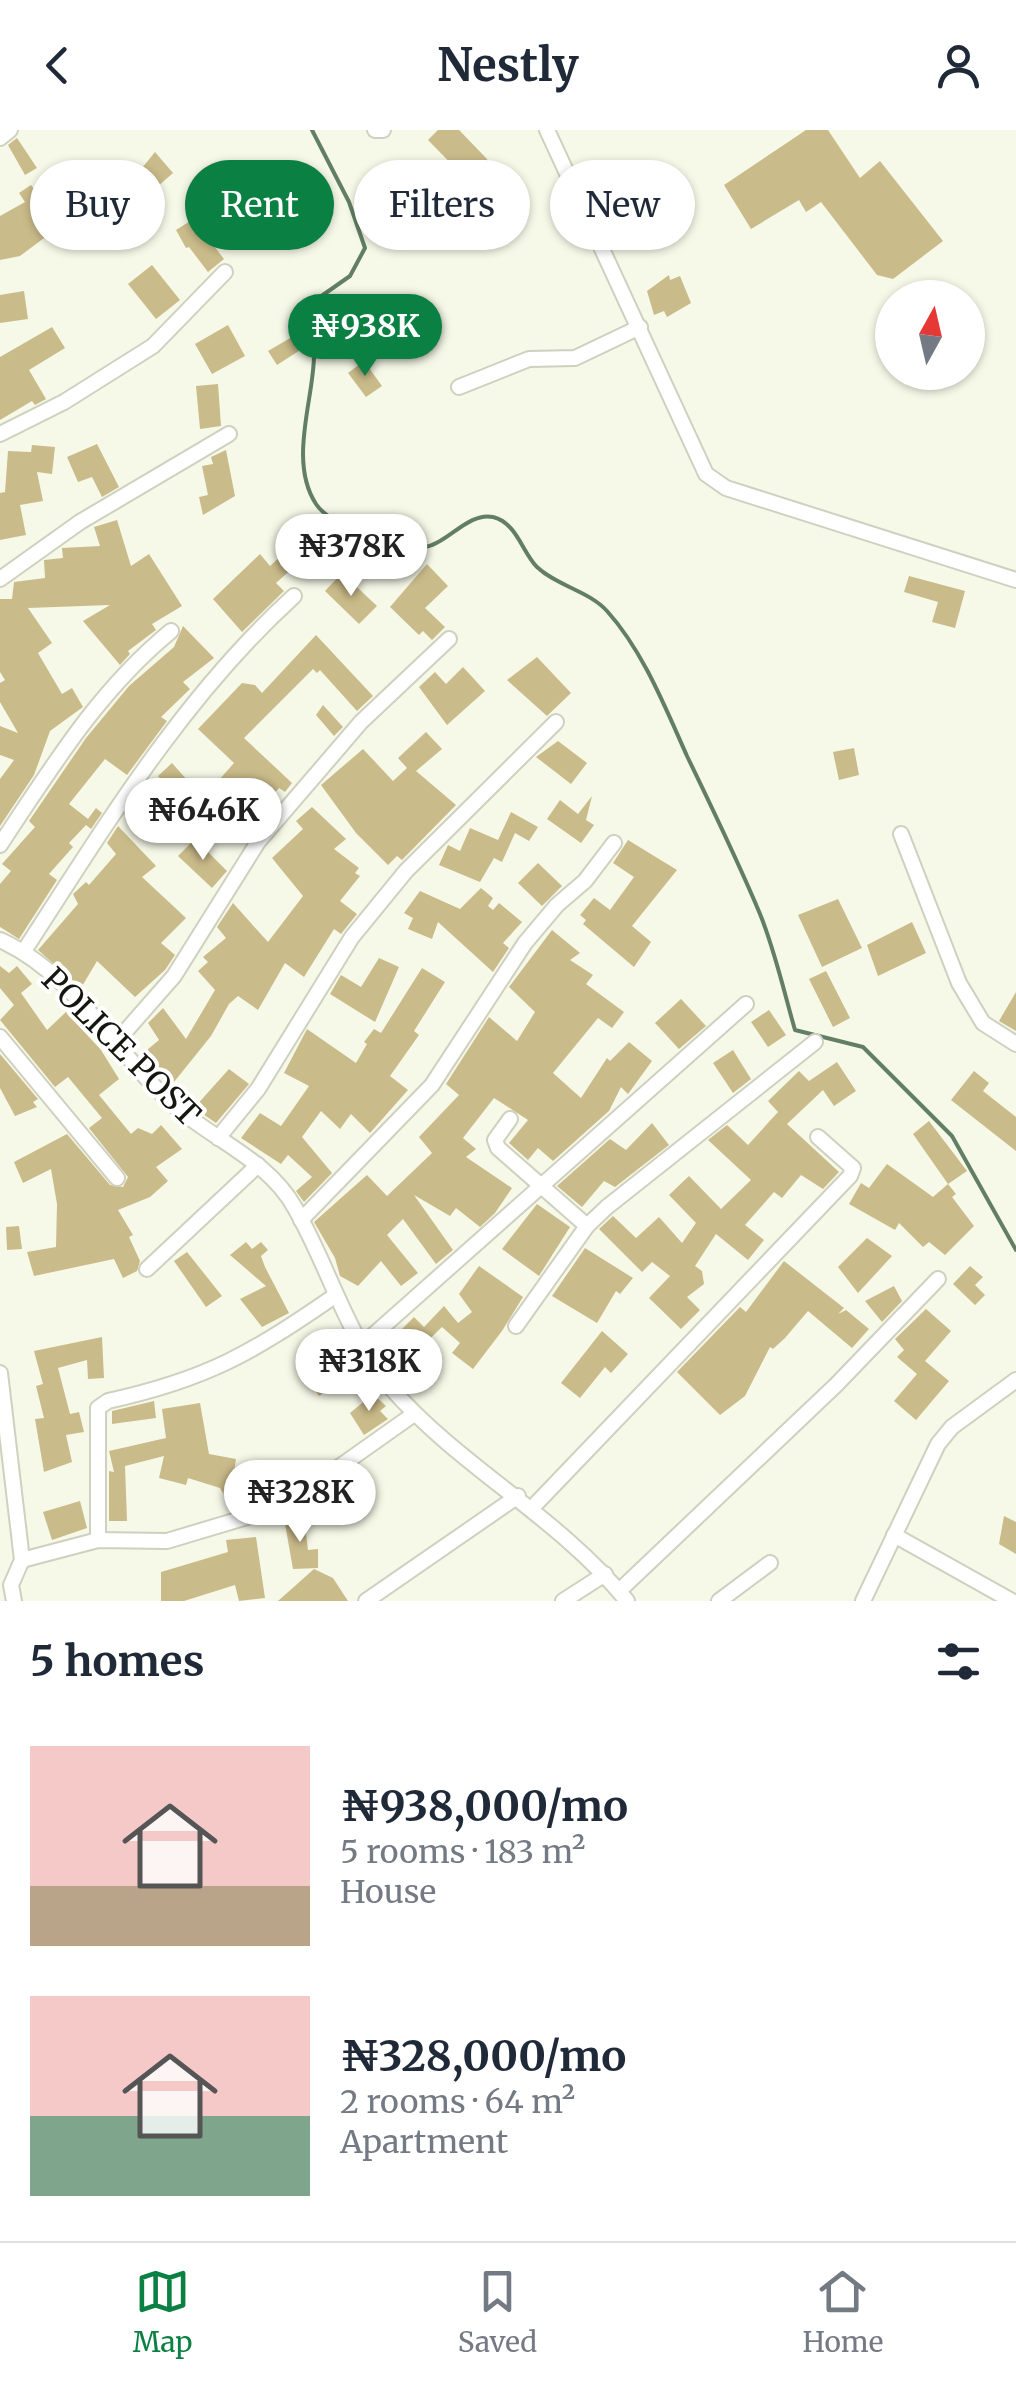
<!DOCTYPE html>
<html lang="en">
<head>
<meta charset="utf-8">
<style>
  :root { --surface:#fff; --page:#f6f6f7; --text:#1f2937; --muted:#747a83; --line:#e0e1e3; --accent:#0b8043 }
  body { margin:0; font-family:Merriweather,serif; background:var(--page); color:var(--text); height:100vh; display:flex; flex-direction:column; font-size:38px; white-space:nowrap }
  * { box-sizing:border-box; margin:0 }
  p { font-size:32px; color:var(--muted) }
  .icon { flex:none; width:55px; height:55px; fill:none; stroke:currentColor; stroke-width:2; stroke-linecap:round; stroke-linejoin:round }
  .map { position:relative; height:1471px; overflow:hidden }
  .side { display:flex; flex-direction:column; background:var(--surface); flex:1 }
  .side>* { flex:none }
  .banner { position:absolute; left:30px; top:30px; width:958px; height:90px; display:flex; gap:20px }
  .needle { width:65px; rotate:8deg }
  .tools { position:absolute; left:875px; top:150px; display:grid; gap:20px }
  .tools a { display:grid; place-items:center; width:110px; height:110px; border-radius:50%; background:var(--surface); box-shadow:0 2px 8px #0004; font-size:50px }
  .price { position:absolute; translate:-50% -85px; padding:0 22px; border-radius:35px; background:#fff; color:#222; font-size:32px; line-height:65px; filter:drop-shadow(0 2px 5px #0008) }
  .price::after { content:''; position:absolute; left:50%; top:60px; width:30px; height:22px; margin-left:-15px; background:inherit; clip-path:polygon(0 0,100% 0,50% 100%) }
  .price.active { background:var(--accent); color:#fff }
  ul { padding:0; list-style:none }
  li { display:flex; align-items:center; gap:30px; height:250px; padding:0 30px }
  li span { display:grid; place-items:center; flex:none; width:280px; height:200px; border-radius:0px; color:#555 }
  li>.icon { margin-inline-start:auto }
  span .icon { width:120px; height:120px; fill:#fffc; stroke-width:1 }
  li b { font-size:42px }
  h2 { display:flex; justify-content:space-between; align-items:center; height:120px; padding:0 30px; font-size:42px }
  .tag { padding:0 35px; border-radius:45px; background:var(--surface); box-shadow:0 2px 8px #0004; font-size:35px; line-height:90px }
  .tag.active { background:var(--accent); color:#fff }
  header { display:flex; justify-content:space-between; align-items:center; height:130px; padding:0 30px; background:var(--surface); font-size:45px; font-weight:700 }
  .tabs { display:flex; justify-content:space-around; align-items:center; height:140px; border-top:2px solid var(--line); background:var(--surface); font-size:28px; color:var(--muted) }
  .tabs a { display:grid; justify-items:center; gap:5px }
  .tabs .active { color:var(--accent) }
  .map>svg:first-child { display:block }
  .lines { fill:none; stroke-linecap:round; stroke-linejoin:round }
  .stream { stroke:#627f65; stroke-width:4 }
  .building { fill:#cabb8a }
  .minor-casing { stroke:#cfd0bf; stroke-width:18 }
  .minor { stroke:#fff; stroke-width:14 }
  .labels { text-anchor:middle; stroke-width:8; stroke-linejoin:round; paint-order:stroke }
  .street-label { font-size:32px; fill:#161610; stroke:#fff }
</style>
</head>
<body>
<header><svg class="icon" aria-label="back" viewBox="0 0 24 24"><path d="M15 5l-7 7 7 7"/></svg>Nestly<svg class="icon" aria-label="person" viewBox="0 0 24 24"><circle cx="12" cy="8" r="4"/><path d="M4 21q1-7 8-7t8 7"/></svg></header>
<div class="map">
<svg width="1016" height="1471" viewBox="0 0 1016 1471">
  <rect width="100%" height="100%" fill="#f7f9e8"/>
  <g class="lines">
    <path class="stream" d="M312,0l37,72 16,46 -15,28 -40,28c-4,19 4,32 4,51 0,44 -26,106 2,149 16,24 89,52 116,41 19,-7 39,-33 61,-28 24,6 29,35 44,50 20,19 52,24 70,44 36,40 58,96 80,145 25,52 51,105 73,158 15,37 24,78 35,116l68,17 89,89 64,114"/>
  </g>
  <g class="building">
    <polygon points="438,0 459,0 487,29 490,37 472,55 428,10"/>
    <polygon points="806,0 828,0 860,48 880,31 943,111 893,149 877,145 821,72 806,82 799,70 751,99 724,55"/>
    <polygon points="17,8 37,38 25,45 8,15"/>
    <polygon points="155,22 173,43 157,57 142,38"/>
    <polygon points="96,39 116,63 128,53 144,73 113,98 92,72 20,126 0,130 0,86 25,72 19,63 31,55 38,64 43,60 54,74"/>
    <polygon points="635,47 641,64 623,70 617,54"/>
    <polygon points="206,81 217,102 207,107 224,129 208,142 189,117 186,118 176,100"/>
    <polygon points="640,90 649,105 641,116 634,110 624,113 620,99"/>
    <polygon points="152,135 180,170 156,189 128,154"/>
    <polygon points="669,145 670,150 680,146 691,173 667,187 664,181 654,185 647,161"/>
    <polygon points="24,161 28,189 0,193 0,165"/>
    <polygon points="349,172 361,213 334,221 322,180"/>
    <polygon points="228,195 245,226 212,244 195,214"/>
    <polygon points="52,197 65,218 29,240 46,269 35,275 32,271 0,290 0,227"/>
    <polygon points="297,204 305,217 277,235 268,221"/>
    <polygon points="364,231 382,256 366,267 348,243"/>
    <polygon points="218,254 221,296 200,299 196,256"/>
    <polygon points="97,314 119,357 102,367 92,347 78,352 67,327"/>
    <polygon points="32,315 55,317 52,344 37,342 43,371 20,375 26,405 0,410 0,363 5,362 8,321 31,322"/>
    <polygon points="226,320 235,366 203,385 199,367 208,365 202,336 213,334 211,327"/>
    <polygon points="117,390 131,436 149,424 182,476 152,494 156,500 128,521 130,524 120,535 83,491 110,475 28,478 52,513 38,523 62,564 72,558 83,577 50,601 34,645 0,696 0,649 14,630 0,625 0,596 18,603 0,572 0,553 5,550 0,542 0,469 12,469 14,452 45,448 44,430 63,428 62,418 100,416 94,397"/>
    <polygon points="260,424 270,436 283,424 295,436 276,453 284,461 242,502 213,469"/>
    <polygon points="427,434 448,456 425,478 445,497 432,510 423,501 419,505 390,477"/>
    <polygon points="342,443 377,476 359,494 325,461"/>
    <polygon points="909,446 965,461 955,498 932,492 938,472 904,462"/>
    <polygon points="183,496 214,528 183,552 190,559 161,587 167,591 127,645 105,629 69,674 88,689 96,678 102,683 91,699 86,695 69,713 73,717 49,744 57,750 19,809 8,802 0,797 0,754 11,741 2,734 35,697 29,691 86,608 129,556 174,517"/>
    <polygon points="316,505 373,566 357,581 320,540 317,543 313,539 244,608 292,653 285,662 279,658 266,673 273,678 258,696 233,674 203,712 184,698 170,677 177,670 158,646 172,633 203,668 234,633 198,599 242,553 255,555 262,563"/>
    <polygon points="537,527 571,563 547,586 507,550"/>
    <polygon points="463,537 485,561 447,595 419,557 435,542 446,554"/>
    <polygon points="323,575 343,597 334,606 316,585"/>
    <polygon points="426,602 442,619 416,641 456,675 402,730 397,726 388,735 356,703 321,655 363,619 393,651 407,638 398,628"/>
    <polygon points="558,611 587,633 571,654 536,627"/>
    <polygon points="854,618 859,645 839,650 833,622"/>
    <polygon points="592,666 586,690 594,695 581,713 547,689 560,670 578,684"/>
    <polygon points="312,677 346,709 334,719 359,738 355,743 360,746 340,771 357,784 341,804 334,799 304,847 285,833 258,880 238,866 229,874 211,906 170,957 141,925 159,910 148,893 163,878 186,909 215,860 198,841 208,832 203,827 226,808 217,797 233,773 268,812 303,766 272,728 303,699 296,691"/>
    <polygon points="511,682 538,697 529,711 515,703 502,732 494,728 480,752 439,735 448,715 460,721 470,698 498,710"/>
    <polygon points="118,696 156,736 142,747 186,788 161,813 175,825 165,840 135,867 97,831 81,858 38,820 78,774 73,764 86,752 89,755 116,724 107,713"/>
    <polygon points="195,709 227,741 212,758 178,726"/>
    <polygon points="628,710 677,740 632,796 651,812 634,837 583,794 586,790 580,785 594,768 610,780 634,747 613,733"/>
    <polygon points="538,733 562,756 542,776 518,753"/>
    <polygon points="481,758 493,768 488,776 493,780 499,773 522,792 503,813 509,818 493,842 438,792 432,809 408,799 413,788 404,783 420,761 460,779"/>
    <polygon points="838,769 862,818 822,837 798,785"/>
    <polygon points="912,792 926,823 878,846 867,815"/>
    <polygon points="552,800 580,823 570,830 593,845 586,854 624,882 612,898 598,888 553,943 581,968 607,928 610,931 629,912 652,931 628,964 621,957 609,981 553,1031 538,1018 528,1030 509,1013 528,990 494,968 463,1008 476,1019 466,1027 512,1058 495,1083 480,1097 456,1078 450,1086 414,1065 453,1120 436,1134 403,1089 387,1105 418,1143 401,1156 381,1131 358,1156 340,1146 335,1128 314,1092 367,1045 387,1066 432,1023 419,1007 459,965 446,954 489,887 517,911 535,882 509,857"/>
    <polygon points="379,828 399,837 375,892 330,864 341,845 361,857"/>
    <polygon points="0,836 9,843 17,836 32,854 21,863 47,900 66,882 101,920 119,949 99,965 131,1004 138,998 152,1004 161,995 182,1019 156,1037 168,1051 150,1067 118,1080 133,1105 129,1107 140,1131 137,1141 123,1148 114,1129 34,1146 27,1122 56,1117 57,1074 51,1039 23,1053 14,1032 67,1004 110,1055 123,1057 128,1047 89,998 102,988 68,947 55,957 0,890 14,875 0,858"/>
    <polygon points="422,838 445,852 414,901 419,905 390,946 408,960 370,1003 351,984 340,999 321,981 302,1007 332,1043 304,1072 296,1061 312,1047 288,1025 281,1034 241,1008 260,983 281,996 309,956 284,943 307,899 356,933 367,914 364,912 374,899 381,903"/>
    <polygon points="826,841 850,888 833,897 809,849"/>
    <polygon points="1016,862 1016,901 999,891"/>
    <polygon points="681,869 706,896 679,919 655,893"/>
    <polygon points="769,880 786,905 768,917 751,892"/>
    <polygon points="733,920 751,949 733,963 713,933"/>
    <polygon points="0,924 38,969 33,972 37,977 15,986 0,958"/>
    <polygon points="837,932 856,961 834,976 823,960 787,994 839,1042 823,1059 801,1045 782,1068 774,1062 745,1095 764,1110 748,1130 716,1104 695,1136 702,1141 704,1154 687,1167 700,1180 681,1199 649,1168 670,1146 652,1132 642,1142 599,1099 613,1086 636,1108 659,1087 682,1113 696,1093 669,1065 689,1046 721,1079 751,1050 708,1010 727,995 748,1015 778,982 768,971 799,941 809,951"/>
    <polygon points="229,939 249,954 216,993 194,978"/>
    <polygon points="974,941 989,953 983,961 1016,987 1016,1021 951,970"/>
    <polygon points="929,991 967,1041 948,1054 913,1004"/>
    <polygon points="652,993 669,1015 615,1057 604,1051 582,1077 557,1056 610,1009 626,1020"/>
    <polygon points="887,1034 933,1067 948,1054 956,1064 952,1067 974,1096 945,1125 929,1112 923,1117 899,1093 895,1100 849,1074 861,1053 869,1058"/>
    <polygon points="537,1074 570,1097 539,1146 502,1119"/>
    <polygon points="19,1096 22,1119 7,1120 6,1097"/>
    <polygon points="867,1108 892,1126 858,1163 838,1137"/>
    <polygon points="246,1112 252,1119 261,1112 268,1120 261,1126 265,1137 289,1183 262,1197 240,1169 266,1156 230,1125"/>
    <polygon points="585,1118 633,1148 620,1164 616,1161 597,1193 552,1166"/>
    <polygon points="187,1122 222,1166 206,1177 174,1131"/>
    <polygon points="784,1131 844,1178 838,1184 846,1180 869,1199 852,1218 808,1181 785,1208 773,1219 770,1217 745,1266 720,1285 677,1242 740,1177 746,1182"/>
    <polygon points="479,1136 523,1167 502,1201 473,1239 452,1223 460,1213 442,1197 402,1236 383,1218 414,1187 424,1197 444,1176 458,1193 472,1182 459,1164"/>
    <polygon points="970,1136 983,1147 975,1155 985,1165 975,1175 953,1154"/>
    <polygon points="894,1156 902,1171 882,1192 865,1171"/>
    <polygon points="926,1179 951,1201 925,1231 949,1251 916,1290 894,1271 917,1244 897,1227 904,1220 895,1209"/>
    <polygon points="602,1201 628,1224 611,1243 605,1237 580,1268 561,1253"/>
    <polygon points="102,1207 104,1248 88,1249 87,1230 58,1238 70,1284 79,1282 84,1302 66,1305 72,1332 44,1342 35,1289 44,1288 36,1256 43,1254 34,1221"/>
    <polygon points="343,1219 359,1240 319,1266 306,1245"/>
    <polygon points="373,1264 386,1276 380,1281 388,1289 364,1305 350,1283"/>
    <polygon points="154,1271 156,1288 112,1294 112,1281"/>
    <polygon points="200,1273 209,1324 236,1329 229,1373 220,1358 188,1348 186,1355 159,1348 164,1326 125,1336 127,1391 109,1391 109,1341 114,1342 109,1321 166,1308 162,1279"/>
    <polygon points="343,1359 346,1379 325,1381 322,1364"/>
    <polygon points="80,1371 87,1398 52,1410 43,1382"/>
    <polygon points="304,1386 308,1420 318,1419 318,1438 293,1439 284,1388"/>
    <polygon points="1004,1386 1016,1392 1016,1424 999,1414"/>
    <polygon points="256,1407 265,1468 239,1471 235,1455 184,1471 161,1471 161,1442 228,1422 226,1410"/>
    <polygon points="314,1439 333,1448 348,1471 278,1471"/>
  </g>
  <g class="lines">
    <g class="minor-casing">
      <g id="minor">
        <polyline points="375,0 383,0"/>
        <polyline points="547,0 706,344 726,358 1016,450"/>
        <polyline points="0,8 10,0"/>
        <polyline points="459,257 529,229 575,228 640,197"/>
        <polyline points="0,304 64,272 153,216 225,142"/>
        <polyline points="0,449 80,392 229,304"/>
        <polyline points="901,704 959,853 983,893 1016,914"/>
        <path d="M0,715c52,-78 98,-154 171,-214"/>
        <path d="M0,810c73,33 112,108 169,161 41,38 98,57 126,107 34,59 51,127 96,180 70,80 169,130 236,213"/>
        <path d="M24,821c81,-125 159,-254 270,-355"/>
        <polyline points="0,907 117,1048"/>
        <polyline points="117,911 174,846 258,712 361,592 449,509"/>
        <polyline points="510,989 495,1010 498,1018 587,1096"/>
        <polyline points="218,1008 258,959 352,807 406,741 556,592"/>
        <polyline points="301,1090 432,955 525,813 557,775 585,751 614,713"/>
        <polyline points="147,1139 258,1035"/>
        <polyline points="516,1196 587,1096 607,1077 815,912"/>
        <polyline points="361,1216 746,874"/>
        <polyline points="0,1243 22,1430 11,1455 14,1471"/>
        <polyline points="532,1378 850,1046 853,1038 818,1007"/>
        <polyline points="894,1405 1012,1471"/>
        <path d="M98,1410v-132l10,-7c100,-22 144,-48 228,-106"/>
        <polyline points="22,1430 98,1410 167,1411 284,1376 414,1284"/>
        <polyline points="619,1461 836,1255 938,1149"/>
        <polyline points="366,1471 518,1366"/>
        <polyline points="563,1471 605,1444"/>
        <polyline points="719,1471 770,1433"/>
        <polyline points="863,1471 938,1314 952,1297 1016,1250"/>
      </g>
    </g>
    <use href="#minor" class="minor"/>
  </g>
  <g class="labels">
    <g class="street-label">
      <text transform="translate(121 917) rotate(45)" y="11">POLICE POST</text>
    </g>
  </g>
</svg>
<div class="tools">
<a><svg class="needle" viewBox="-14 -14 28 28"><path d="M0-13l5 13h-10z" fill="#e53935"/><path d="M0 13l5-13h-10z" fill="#747a83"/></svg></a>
</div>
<b class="price active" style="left:365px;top:249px">₦938K</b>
<b class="price" style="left:351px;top:469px">₦378K</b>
<b class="price" style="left:203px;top:733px">₦646K</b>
<b class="price" style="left:369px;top:1284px">₦318K</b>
<b class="price" style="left:300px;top:1415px">₦328K</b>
<div class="banner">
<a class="tag">Buy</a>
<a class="tag active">Rent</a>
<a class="tag">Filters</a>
<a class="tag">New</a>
</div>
</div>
<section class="side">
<h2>5 homes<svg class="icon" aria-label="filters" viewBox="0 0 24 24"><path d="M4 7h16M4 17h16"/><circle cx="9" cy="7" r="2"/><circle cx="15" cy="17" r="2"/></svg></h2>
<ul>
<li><span style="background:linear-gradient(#f6c9c9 70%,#b9a48a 0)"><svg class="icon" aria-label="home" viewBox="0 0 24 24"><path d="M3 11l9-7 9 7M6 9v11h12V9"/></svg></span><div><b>₦938,000/mo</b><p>5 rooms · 183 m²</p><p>House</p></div></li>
<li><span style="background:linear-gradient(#f6c9c9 60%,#7fa58c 0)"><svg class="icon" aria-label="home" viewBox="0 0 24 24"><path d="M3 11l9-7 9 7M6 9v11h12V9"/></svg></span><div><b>₦328,000/mo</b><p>2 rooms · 64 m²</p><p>Apartment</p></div></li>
</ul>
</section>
<nav class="tabs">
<a class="active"><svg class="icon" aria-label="map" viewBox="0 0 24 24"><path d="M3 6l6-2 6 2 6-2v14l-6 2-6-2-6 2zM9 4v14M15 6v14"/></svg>Map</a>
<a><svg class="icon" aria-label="saved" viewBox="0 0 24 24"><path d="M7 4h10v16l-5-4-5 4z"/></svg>Saved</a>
<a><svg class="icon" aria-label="home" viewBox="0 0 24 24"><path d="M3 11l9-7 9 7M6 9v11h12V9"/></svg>Home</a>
</nav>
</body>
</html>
